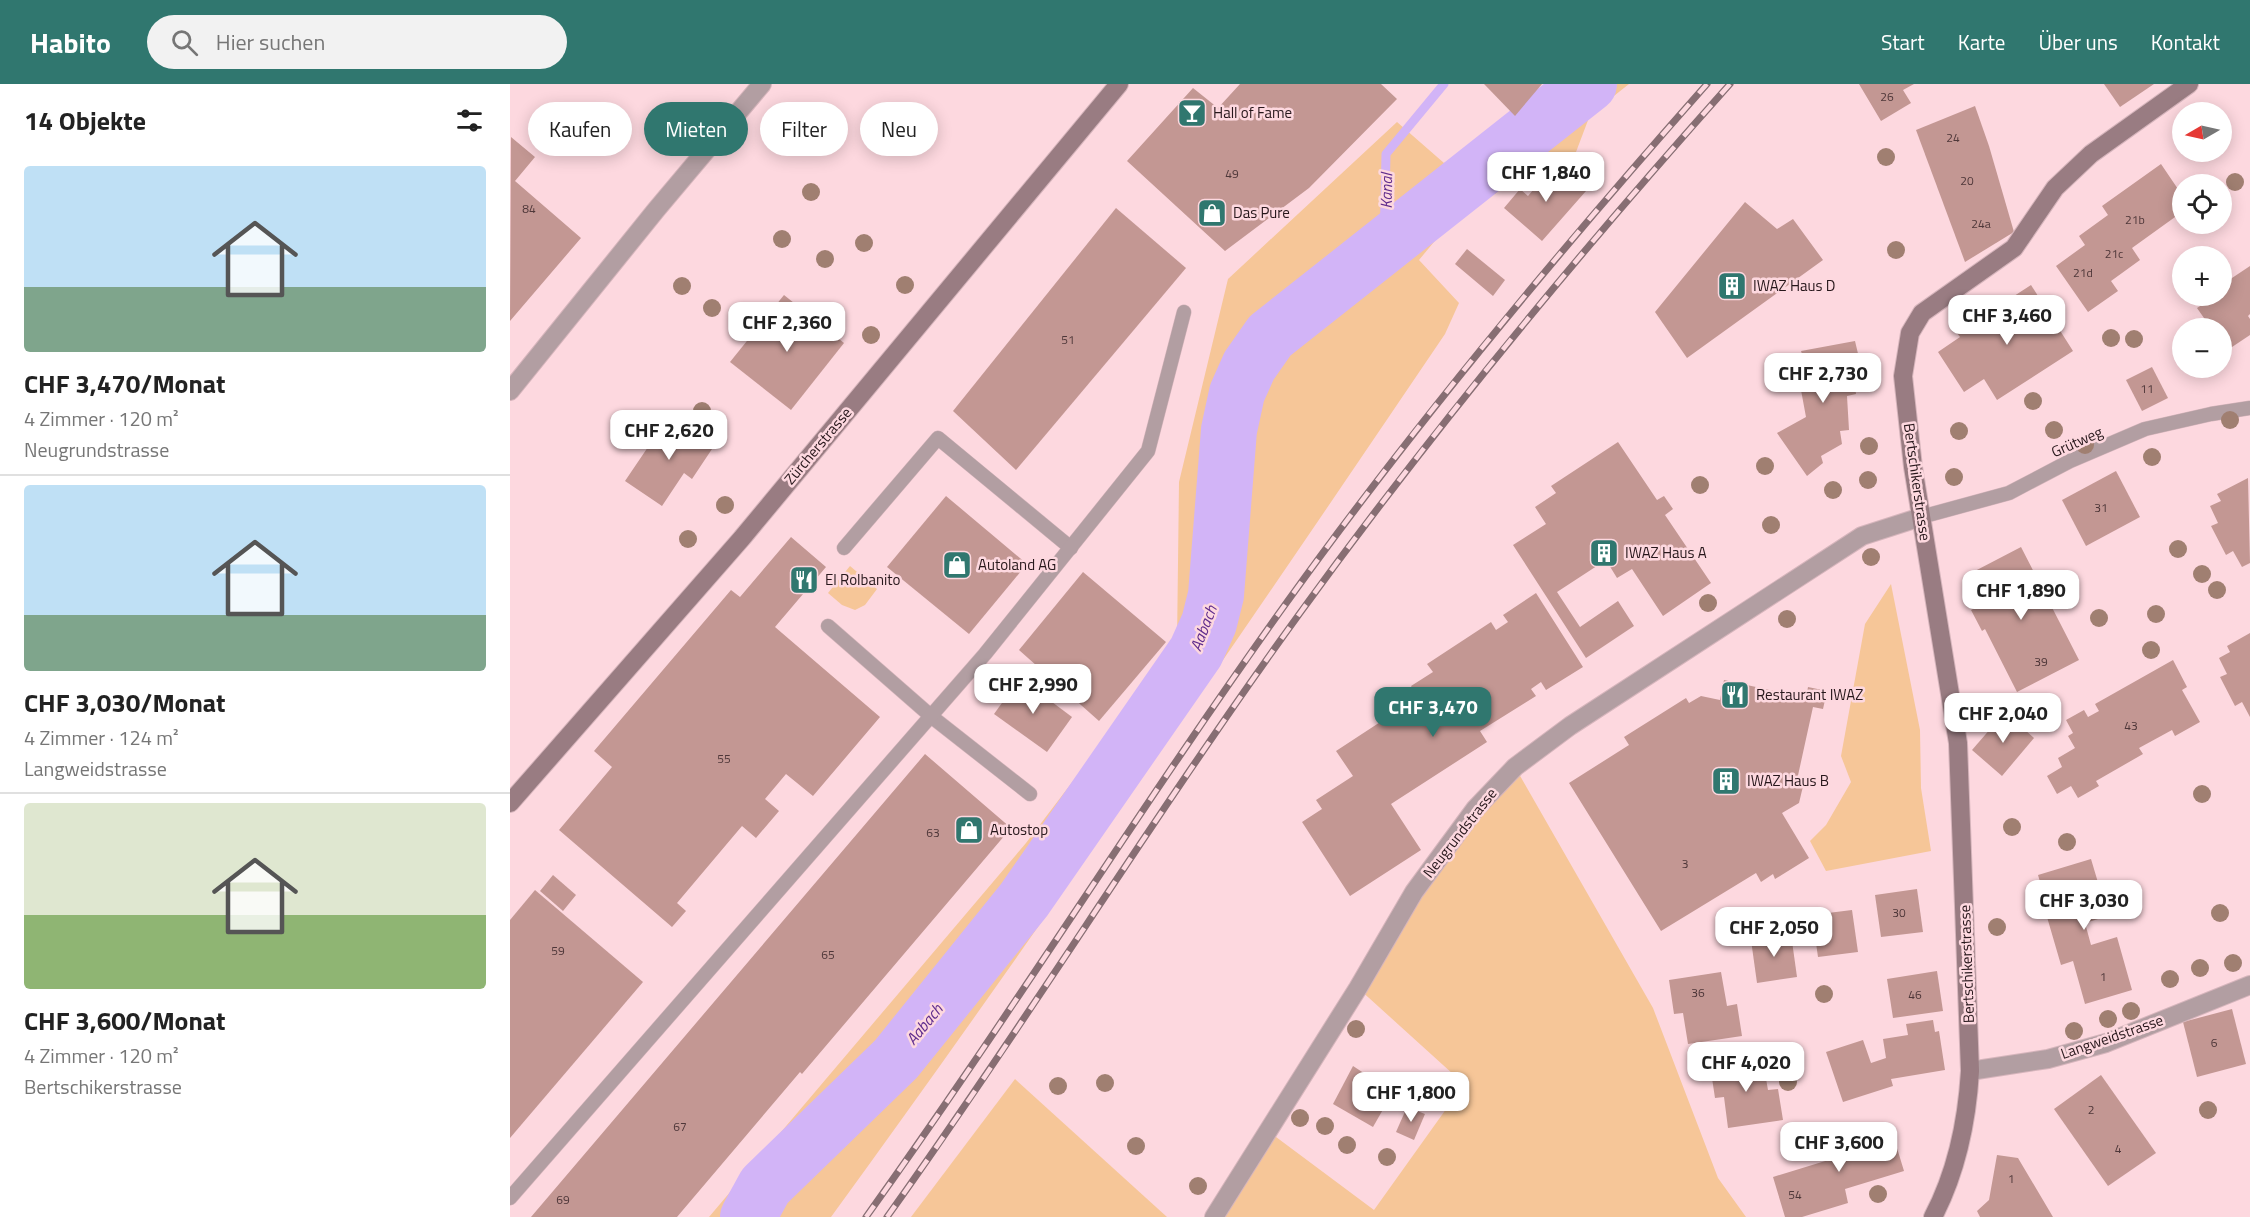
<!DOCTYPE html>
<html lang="de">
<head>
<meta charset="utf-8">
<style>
  :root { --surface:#fff; --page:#f2f2f2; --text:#222; --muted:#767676; --line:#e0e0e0; --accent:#30776f }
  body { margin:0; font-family:"Titillium Web",sans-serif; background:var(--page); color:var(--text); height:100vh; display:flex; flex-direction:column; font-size:22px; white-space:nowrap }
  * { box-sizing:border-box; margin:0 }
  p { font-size:20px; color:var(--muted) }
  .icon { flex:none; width:33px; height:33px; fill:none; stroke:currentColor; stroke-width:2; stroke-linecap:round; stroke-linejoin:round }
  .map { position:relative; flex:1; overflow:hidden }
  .sheet { display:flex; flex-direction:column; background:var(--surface); width:510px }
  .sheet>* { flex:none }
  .top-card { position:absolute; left:18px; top:18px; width:570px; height:54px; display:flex; gap:12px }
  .needle { width:39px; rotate:261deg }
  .controls { position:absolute; left:1662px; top:18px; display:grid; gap:12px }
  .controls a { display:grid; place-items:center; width:60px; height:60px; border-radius:50%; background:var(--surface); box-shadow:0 3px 15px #0003; font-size:30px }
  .price { position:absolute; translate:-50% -51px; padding:0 14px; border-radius:12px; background:#fff; color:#222; font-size:20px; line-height:39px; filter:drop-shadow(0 2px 3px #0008) }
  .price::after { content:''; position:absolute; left:50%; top:36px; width:18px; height:14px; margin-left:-9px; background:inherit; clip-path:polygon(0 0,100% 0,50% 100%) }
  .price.current { background:var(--accent); color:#fff }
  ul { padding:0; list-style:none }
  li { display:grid; align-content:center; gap:12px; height:318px; padding:0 24px }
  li+li { border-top:2px solid var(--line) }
  li span { display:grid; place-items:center; height:186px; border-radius:6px; color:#555 }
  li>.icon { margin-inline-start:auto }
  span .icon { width:108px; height:108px; fill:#fffc; stroke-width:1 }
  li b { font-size:26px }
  h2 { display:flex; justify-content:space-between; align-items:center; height:72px; padding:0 24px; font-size:26px }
  .pill { padding:0 21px; border-radius:27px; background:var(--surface); box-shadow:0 3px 15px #0003; font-size:21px; line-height:54px }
  .pill.current { background:var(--accent); color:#fff }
  header { display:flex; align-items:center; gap:36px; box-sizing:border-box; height:84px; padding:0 30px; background:var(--accent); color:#fff }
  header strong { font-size:28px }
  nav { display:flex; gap:33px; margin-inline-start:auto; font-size:21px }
  .search { width:420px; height:54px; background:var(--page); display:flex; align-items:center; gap:15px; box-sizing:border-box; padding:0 21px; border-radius:33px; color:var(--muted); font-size:22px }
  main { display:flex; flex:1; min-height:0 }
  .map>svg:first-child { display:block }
  .green { fill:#f6c698 }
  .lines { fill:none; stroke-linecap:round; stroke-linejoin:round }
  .stream { stroke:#d2b4f7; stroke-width:9 }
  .river { stroke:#d2b4f7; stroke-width:56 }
  .building { fill:#c39793 }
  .lane-casing { stroke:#d6b5bc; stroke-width:15 }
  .street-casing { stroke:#d6b5bc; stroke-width:20 }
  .secondary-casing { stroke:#d6b5bc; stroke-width:20 }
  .lane { stroke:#b29ea2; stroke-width:14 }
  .street { stroke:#b29ea2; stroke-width:18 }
  .secondary { stroke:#997c82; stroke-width:18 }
  .rail-casing { stroke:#876e73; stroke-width:7 }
  .rail { stroke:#fdd8df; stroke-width:4.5; stroke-dasharray:14; stroke-linecap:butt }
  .tree { fill:#a07f71 }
  .labels { text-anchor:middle; stroke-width:5; stroke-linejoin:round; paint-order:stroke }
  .number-label { font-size:12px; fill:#4e3739 }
  .poi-label { font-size:15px; fill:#27171b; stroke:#fdd8df; text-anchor:start }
  .street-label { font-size:15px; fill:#27171b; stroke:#fdd8df }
  .water-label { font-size:16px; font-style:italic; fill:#602d8d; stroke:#fdd8df }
</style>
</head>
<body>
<header>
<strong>Habito</strong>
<div class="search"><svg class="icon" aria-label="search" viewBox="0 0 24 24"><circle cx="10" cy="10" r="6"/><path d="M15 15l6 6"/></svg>Hier suchen</div>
<nav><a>Start</a><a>Karte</a><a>Über uns</a><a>Kontakt</a></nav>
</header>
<main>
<section class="sheet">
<h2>14 Objekte<svg class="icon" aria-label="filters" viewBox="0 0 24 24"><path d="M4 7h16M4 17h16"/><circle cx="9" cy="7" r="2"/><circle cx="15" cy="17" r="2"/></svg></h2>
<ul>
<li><span style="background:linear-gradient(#bfe0f5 65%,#7fa58c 0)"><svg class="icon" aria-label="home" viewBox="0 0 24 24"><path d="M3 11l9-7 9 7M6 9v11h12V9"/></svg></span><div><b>CHF 3,470/Monat</b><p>4 Zimmer · 120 m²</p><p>Neugrundstrasse</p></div></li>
<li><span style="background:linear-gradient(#bfe0f5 70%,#7fa58c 0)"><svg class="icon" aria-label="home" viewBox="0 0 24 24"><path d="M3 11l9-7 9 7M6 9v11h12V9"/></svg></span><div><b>CHF 3,030/Monat</b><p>4 Zimmer · 124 m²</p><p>Langweidstrasse</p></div></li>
<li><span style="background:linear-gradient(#dfe7d0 60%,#8fb573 0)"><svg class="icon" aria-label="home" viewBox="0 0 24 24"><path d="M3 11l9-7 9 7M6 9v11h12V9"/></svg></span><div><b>CHF 3,600/Monat</b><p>4 Zimmer · 120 m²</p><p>Bertschikerstrasse</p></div></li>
</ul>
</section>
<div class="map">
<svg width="1740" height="1133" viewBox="0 0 1740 1133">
  <rect width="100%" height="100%" fill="#fdd8df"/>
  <g class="green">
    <path d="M1048,0h71l-39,31 -14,37 -42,5 -39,37 -18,-4 -58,70 40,43 -14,31c-201,297 -403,593 -614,883h-122l317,-374 151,-199 2,-162 49,-203 169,-157 47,41 71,-47z"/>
    <polygon points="340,482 367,505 355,521 345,526 332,521 318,509"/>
    <polygon points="1381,500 1410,646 1411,704 1421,767 1316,787 1300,757 1316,741 1341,698 1331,672 1355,540"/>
    <polygon points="1005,683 1143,924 1208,1094 1236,1133 704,1133 758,1047 864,1126 954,1000 848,904 904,808"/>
    <polygon points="505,995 657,1133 401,1133"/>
  </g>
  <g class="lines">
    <polyline class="stream" points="874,162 876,70 934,0"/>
    <polyline class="river" points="238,1133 255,1102 386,975 514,816 686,568 699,539 706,511 719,346 727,309 739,282 760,252 1079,0"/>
  </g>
  <g class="building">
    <polygon points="730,0 871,0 887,15 799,104 715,167 617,77 683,4 708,24"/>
    <polygon points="974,0 1032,0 1005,32"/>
    <polygon points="1349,0 1404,0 1393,6 1401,19 1371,37"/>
    <polygon points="1594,0 1644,0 1610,23"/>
    <polygon points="1465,22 1479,62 1504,148 1455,178 1406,46"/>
    <polygon points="1,53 25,73 5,97 71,154 0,237"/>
    <polygon points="1045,80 1076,107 1032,157 994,124 1010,105 1018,112"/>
    <polygon points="1651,80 1672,111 1672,128 1622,164 1630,176 1601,197 1608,207 1578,228 1546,182 1575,161 1569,152 1598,131 1592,122"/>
    <polygon points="1235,118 1267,145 1283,135 1313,176 1177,274 1145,228"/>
    <polygon points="606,124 676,184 506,386 443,327"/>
    <polygon points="957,165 995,196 983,212 945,180"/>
    <polygon points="1740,182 1740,230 1738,232 1740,235 1740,251 1716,267 1712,261 1712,244 1701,244 1687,224 1706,212 1712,212 1712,208 1719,203 1716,198"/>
    <polygon points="1521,201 1563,267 1487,316 1474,295 1454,308 1428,268 1450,253 1447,249"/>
    <polygon points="274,211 334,259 281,326 220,278"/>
    <polygon points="1345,257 1350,278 1342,279 1346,310 1337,312 1339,346 1330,347 1332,360 1311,372 1313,379 1297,392 1267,349 1296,333 1288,290 1298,288 1291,267"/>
    <polygon points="1642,283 1658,314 1632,327 1616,296"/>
    <polygon points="159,332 204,362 182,395 174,389 152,422 115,397"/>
    <polygon points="1108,358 1147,416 1154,412 1163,425 1155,431 1201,499 1153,532 1122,485 1107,494 1096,476 1047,508 1070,543 1108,517 1124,542 1076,574 1003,461 1036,440 1025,423 1046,409 1041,402"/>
    <polygon points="1606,387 1630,433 1576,462 1552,416"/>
    <polygon points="1738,394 1740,479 1732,483 1723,467 1716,471 1701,442 1708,439 1700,422 1711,417 1707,410"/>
    <polygon points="436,412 517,480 459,550 377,483"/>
    <polygon points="281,453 316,483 265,543 370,633 303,712 276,690 255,715 269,727 246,754 232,742 167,819 176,827 162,843 49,746 102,683 84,667 221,506 230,513"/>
    <polygon points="1511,463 1569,576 1507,608 1475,545 1472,547 1461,526 1478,517 1463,488"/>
    <polygon points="573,488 656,558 589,637 509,566"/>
    <polygon points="1026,509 1073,583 1036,606 1031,598 1021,605 1026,612 970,647 977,658 881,720 911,766 840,812 792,738 812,725 806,716 843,692 826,667 884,629 882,626 906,611 901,602 923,588 917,580 981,538 986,546 998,538 993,531"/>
    <polygon points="1740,549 1740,633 1732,618 1725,622 1710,593 1717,590 1709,574 1720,568 1717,562"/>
    <polygon points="1663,576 1677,603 1672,606 1690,638 1665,652 1662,646 1629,664 1633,670 1586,697 1589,702 1568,714 1561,702 1547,710 1537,692 1552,683 1548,674 1565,664 1558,652 1563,649 1556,636 1574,626 1578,633 1589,627 1585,620"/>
    <polygon points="510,594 562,633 537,668 484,630"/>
    <polygon points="1214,596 1296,614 1298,603 1317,607 1313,625 1303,623 1287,696 1294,698 1289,719 1272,729 1299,774 1265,795 1263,790 1251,798 1246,789 1151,847 1059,699 1119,661 1114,653 1176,614 1179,619 1191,612 1210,616"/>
    <polygon points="1495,628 1524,654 1492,692 1462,666"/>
    <polygon points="415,670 501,744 292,990 290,988 167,1133 21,1133"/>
    <polygon points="1581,775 1598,832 1575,839 1581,861 1607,853 1622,906 1575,920 1563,877 1551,881 1537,833 1545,830 1541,817 1536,818 1528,791"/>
    <polygon points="43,791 66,811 53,827 30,807"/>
    <polygon points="1407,805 1413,848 1371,853 1365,811"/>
    <polygon points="25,806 133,898 0,1054 0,836"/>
    <polygon points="1342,826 1348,868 1308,873 1302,831"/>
    <polygon points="1281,850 1287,893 1247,899 1241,856"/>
    <polygon points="1427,887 1433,927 1383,934 1377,895"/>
    <polygon points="1211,888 1217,922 1227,920 1232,952 1178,960 1173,929 1164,930 1159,896"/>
    <polygon points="1722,925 1736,980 1687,993 1673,938"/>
    <polygon points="1423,936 1425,948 1429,947 1435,986 1381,995 1383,1002 1333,1018 1316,968 1353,956 1361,979 1376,974 1373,955 1398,951 1396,940"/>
    <polygon points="1252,972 1258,1006 1268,1005 1273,1036 1218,1044 1214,1013 1205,1014 1200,981"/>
    <polygon points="843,982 883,1008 863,1043 823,1020"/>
    <polygon points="1591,991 1646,1069 1598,1102 1544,1025"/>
    <polygon points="897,1023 915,1030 904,1056 886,1048"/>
    <polygon points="1380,1041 1394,1087 1335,1105 1338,1119 1292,1133 1275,1133 1263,1093 1325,1074 1320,1060"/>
    <polygon points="1487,1071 1508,1074 1543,1133 1470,1133 1467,1127 1479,1116"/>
  </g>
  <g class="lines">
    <g class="lane-casing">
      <g id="lane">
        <polyline points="1411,433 1499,409 1560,377 1635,345 1701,330 1740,324"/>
        <polyline points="334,464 428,354 561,464"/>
        <polyline points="318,542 422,633 520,710"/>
        <polyline points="0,1114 475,570 638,367 674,228"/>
      </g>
    </g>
    <g class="street-casing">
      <g id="street">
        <polyline points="0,307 146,126 252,0"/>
        <polyline points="1460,987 1538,975 1596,959 1740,901"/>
        <polyline points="704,1133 848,904 904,808 965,725 1005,683 1060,642 1352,452 1411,433"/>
      </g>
    </g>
    <g class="secondary-casing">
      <g id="secondary">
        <polyline points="0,719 232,454 609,0"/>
        <path d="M1423,1133c24,-46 34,-95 37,-146l-12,-328 -45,-276 -10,-91 7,-43 12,-20 92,-65 41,-60 36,-34 98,-70"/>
      </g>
    </g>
    <use href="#lane" class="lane"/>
    <use href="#street" class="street"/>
    <use href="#secondary" class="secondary"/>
    <g class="rail-casing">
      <g id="rail">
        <path d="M356,1133c145,-202 276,-413 421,-615 130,-181 272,-351 420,-518"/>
        <path d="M377,1133c142,-198 270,-407 413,-604 134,-185 278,-359 430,-529"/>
      </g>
    </g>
    <use href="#rail" class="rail"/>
  </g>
  <g class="tree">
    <circle cx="1376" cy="73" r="9"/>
    <circle cx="1725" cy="98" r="9"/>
    <circle cx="301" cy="108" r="9"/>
    <circle cx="272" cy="155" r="9"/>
    <circle cx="354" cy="159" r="9"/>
    <circle cx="1386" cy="166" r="9"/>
    <circle cx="315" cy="175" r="9"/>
    <circle cx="395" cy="201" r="9"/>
    <circle cx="172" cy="202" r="9"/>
    <circle cx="202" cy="224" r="9"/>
    <circle cx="361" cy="251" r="9"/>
    <circle cx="1601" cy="254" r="9"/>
    <circle cx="1624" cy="255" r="9"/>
    <circle cx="1523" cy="317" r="9"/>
    <circle cx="192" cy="327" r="9"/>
    <circle cx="1720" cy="336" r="9"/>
    <circle cx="1544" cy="346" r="9"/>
    <circle cx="1449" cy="347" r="9"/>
    <circle cx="1575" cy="361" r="9"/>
    <circle cx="1359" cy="362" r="9"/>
    <circle cx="1642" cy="373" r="9"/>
    <circle cx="1255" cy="382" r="9"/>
    <circle cx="1444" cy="393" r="9"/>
    <circle cx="1358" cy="396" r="9"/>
    <circle cx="1190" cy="401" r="9"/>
    <circle cx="1323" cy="406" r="9"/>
    <circle cx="215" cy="421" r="9"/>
    <circle cx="1261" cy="441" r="9"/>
    <circle cx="178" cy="455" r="9"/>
    <circle cx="1668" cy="465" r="9"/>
    <circle cx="1361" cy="473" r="9"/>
    <circle cx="1692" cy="490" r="9"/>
    <circle cx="1707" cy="506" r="9"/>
    <circle cx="1556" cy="516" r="9"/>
    <circle cx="1198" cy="519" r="9"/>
    <circle cx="1646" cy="530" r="9"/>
    <circle cx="1589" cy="534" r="9"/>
    <circle cx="1277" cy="535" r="9"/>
    <circle cx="1641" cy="566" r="9"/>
    <circle cx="1692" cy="710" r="9"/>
    <circle cx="1502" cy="743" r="9"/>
    <circle cx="1557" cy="758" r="9"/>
    <circle cx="1710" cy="829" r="9"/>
    <circle cx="1487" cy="843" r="9"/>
    <circle cx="1723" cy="879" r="9"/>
    <circle cx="1690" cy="884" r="9"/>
    <circle cx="1660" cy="895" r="9"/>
    <circle cx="1314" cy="910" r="9"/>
    <circle cx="1621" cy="927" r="9"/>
    <circle cx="1598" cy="935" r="9"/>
    <circle cx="846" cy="945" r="9"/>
    <circle cx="1564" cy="947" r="9"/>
    <circle cx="1273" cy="979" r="9"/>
    <circle cx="1278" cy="998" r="9"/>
    <circle cx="595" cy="999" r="9"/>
    <circle cx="548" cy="1002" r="9"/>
    <circle cx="1698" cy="1026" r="9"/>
    <circle cx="790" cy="1034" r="9"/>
    <circle cx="815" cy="1042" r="9"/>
    <circle cx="837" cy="1061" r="9"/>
    <circle cx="626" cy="1062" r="9"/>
    <circle cx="877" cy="1073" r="9"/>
    <circle cx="688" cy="1102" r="9"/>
    <circle cx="1368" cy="1110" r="9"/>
  </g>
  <defs>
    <g id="bar-square" transform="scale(1.5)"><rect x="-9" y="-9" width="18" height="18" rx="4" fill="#30776f" stroke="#fdd8df"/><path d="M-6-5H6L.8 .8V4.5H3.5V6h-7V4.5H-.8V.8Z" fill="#fff"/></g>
    <g id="shop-square" transform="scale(1.5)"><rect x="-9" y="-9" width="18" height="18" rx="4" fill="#30776f" stroke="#fdd8df"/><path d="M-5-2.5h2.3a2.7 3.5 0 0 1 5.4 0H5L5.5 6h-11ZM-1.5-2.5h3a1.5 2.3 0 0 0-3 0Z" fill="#fff"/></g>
    <g id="building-square" transform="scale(1.5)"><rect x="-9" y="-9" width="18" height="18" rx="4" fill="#30776f" stroke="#fdd8df"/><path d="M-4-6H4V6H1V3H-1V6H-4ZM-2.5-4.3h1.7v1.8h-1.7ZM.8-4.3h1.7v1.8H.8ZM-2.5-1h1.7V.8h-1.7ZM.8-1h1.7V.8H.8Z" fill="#fff"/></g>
    <g id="restaurant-square" transform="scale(1.5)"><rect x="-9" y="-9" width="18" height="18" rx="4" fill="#30776f" stroke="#fdd8df"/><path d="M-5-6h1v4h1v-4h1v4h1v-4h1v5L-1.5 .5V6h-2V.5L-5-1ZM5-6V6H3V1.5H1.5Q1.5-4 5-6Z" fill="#fff"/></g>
  </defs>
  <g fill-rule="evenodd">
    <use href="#bar-square" x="682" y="29"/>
    <use href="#shop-square" x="702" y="129"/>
    <use href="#building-square" x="1222" y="202"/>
    <use href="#building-square" x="1094" y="469"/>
    <use href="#shop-square" x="447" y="481"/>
    <use href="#restaurant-square" x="294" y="496"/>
    <use href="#restaurant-square" x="1225" y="611"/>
    <use href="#building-square" x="1216" y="697"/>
    <use href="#shop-square" x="459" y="746"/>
  </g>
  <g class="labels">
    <g class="number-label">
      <text x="1377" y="17">26</text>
      <text x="1443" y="58">24</text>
      <text x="722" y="94">49</text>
      <text x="1457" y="101">20</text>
      <text x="19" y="129">84</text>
      <text x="1625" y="140">21b</text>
      <text x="1471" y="144">24a</text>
      <text x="1604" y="174">21c</text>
      <text x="1573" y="193">21d</text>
      <text x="558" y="260">51</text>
      <text x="1637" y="309">11</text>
      <text x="1591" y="428">31</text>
      <text x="1531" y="582">39</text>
      <text x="1621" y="646">43</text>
      <text x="214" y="679">55</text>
      <text x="423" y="753">63</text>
      <text x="1175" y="784">3</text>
      <text x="1389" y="833">30</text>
      <text x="48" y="871">59</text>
      <text x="318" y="875">65</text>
      <text x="1593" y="897">1</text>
      <text x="1188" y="913">36</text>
      <text x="1405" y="915">46</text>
      <text x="1704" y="963">6</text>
      <text x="1581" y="1030">2</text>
      <text x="170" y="1047">67</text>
      <text x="1608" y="1069">4</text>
      <text x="1501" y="1099">1</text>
      <text x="1285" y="1115">54</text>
      <text x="53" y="1120">69</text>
    </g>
    <g class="poi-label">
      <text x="703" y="34">Hall of Fame</text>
      <text x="723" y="134">Das Pure</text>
      <text x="1243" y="207">IWAZ Haus D</text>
      <text x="1115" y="474">IWAZ Haus A</text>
      <text x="468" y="486">Autoland AG</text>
      <text x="315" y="501">El Rolbanito</text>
      <text x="1246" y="616">Restaurant IWAZ</text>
      <text x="1237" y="702">IWAZ Haus B</text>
      <text x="480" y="751">Autostop</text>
    </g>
    <g class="street-label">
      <text transform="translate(1567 358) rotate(-24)" y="5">Grütweg</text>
      <text transform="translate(308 362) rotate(-50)" y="5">Zürcherstrasse</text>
      <text transform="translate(1407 398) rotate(82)" y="5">Bertschikerstrasse</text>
      <text transform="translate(950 749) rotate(-52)" y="5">Neugrundstrasse</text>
      <text transform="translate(1457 880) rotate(-92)" y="5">Bertschikerstrasse</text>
      <text transform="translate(1602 953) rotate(-19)" y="5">Langweidstrasse</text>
    </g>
    <g class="water-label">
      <text transform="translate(876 107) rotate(-89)" y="6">Kanal</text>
      <text transform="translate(693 544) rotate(-69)" y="6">Aabach</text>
      <text transform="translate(414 940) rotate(-51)" y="6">Aabach</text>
    </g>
  </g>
</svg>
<div class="controls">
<a><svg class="needle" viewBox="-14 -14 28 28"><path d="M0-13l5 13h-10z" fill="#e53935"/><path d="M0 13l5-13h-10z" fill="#767676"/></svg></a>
<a><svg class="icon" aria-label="locate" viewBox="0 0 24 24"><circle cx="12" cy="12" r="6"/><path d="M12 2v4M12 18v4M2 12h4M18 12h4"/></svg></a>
<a>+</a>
<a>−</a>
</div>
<b class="price" style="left:1036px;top:119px">CHF 1,840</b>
<b class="price" style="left:1497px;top:262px">CHF 3,460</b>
<b class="price" style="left:277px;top:269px">CHF 2,360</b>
<b class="price" style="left:1313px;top:320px">CHF 2,730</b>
<b class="price" style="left:159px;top:377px">CHF 2,620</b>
<b class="price" style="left:1511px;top:537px">CHF 1,890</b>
<b class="price" style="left:523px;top:631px">CHF 2,990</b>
<b class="price current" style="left:923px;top:654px">CHF 3,470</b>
<b class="price" style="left:1493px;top:660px">CHF 2,040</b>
<b class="price" style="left:1574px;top:847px">CHF 3,030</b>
<b class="price" style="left:1264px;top:874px">CHF 2,050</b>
<b class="price" style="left:1236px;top:1009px">CHF 4,020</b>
<b class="price" style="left:901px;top:1039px">CHF 1,800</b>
<b class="price" style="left:1329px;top:1089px">CHF 3,600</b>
<div class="top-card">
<a class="pill">Kaufen</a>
<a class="pill current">Mieten</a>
<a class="pill">Filter</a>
<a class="pill">Neu</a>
</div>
</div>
</main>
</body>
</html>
